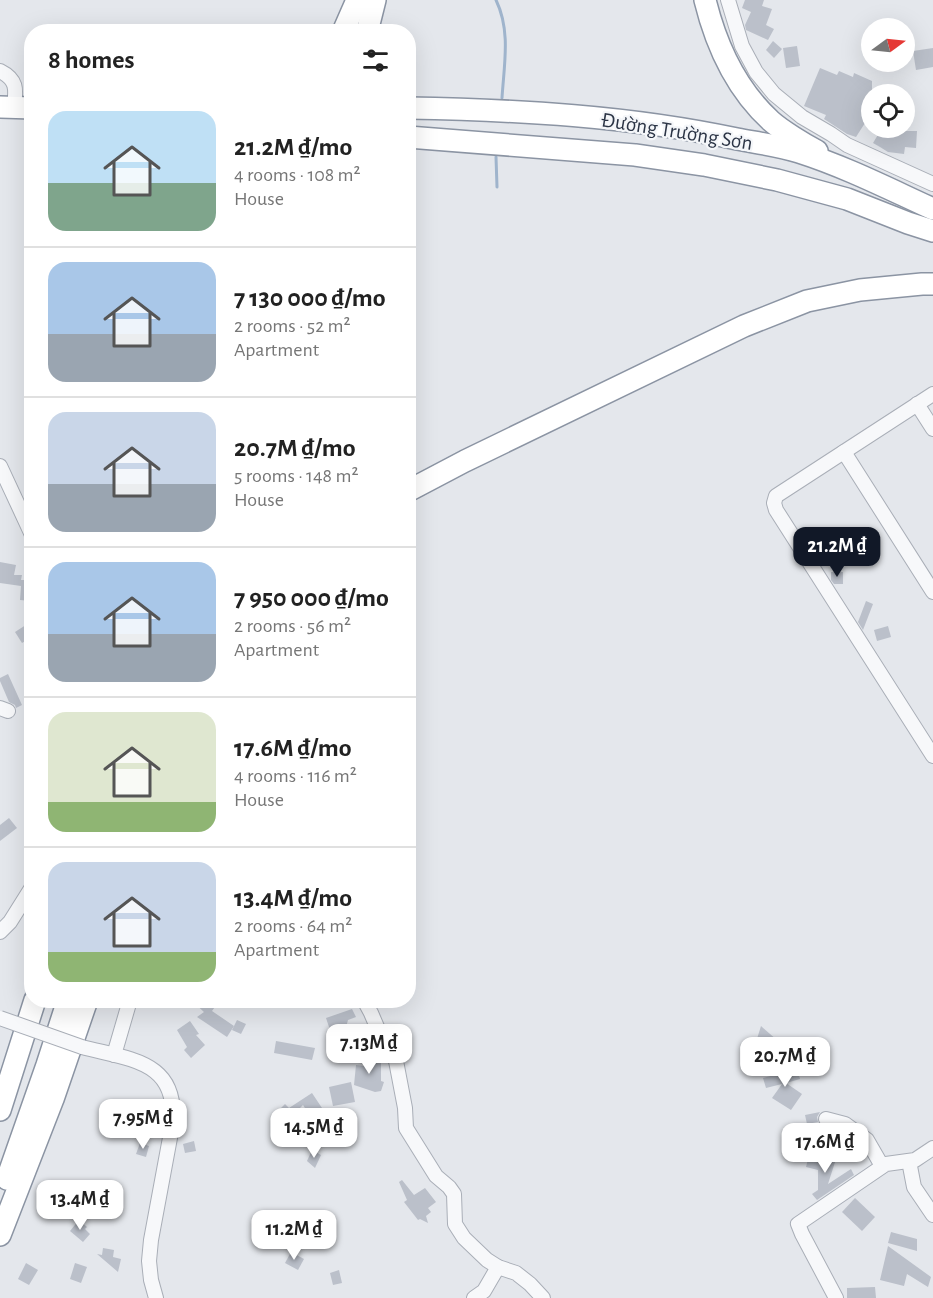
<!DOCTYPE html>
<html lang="en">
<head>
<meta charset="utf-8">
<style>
  :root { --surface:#fff; --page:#f6f6f6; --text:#222; --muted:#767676; --line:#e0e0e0; --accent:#111827 }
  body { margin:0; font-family:"Alegreya Sans",sans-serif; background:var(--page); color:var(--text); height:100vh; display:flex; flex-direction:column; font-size:22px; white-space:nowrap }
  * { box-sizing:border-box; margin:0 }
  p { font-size:20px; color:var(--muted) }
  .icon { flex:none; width:33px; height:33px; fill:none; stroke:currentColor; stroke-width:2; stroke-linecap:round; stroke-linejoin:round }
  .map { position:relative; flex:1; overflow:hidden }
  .side { position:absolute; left:24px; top:24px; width:392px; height:984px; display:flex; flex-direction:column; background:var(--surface); border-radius:24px; box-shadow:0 6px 24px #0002 }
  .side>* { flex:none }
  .needle { width:39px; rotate:75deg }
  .fabs { position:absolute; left:861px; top:18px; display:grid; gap:12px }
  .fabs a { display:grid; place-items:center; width:54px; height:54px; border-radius:50%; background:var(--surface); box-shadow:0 6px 24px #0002; font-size:30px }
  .price { position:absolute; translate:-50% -51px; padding:0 14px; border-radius:12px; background:#fff; color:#222; font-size:20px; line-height:39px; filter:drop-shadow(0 2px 3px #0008) }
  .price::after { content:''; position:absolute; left:50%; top:36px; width:18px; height:14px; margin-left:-9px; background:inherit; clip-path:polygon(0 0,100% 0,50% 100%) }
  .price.active { background:var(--accent); color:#fff }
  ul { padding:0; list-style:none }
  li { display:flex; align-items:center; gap:18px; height:150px; padding:0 24px }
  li+li { border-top:2px solid var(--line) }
  li span { display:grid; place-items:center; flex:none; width:168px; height:120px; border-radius:18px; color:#555 }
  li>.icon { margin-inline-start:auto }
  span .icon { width:72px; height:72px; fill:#fffc; stroke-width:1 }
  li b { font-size:26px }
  h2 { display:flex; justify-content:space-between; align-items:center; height:72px; padding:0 24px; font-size:26px }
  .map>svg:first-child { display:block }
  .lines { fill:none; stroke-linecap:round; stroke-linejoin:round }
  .stream { stroke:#9fb4cc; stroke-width:3 }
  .building { fill:#bbc0ca }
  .minor-casing { stroke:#a9aeb7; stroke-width:16 }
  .highway-casing { stroke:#8b94a3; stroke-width:24 }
  .minor { stroke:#f7f8fa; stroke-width:14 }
  .highway { stroke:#fff; stroke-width:21 }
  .minor-bridge-casing { stroke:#a9aeb7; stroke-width:16; stroke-linecap:butt }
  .minor-bridge { stroke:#f7f8fa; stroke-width:14 }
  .labels { text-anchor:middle; stroke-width:4.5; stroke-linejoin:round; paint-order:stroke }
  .street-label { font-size:21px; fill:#2b3445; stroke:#f4f6f9 }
</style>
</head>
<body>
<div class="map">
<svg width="933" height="1298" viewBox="0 0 933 1298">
  <rect width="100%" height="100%" fill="#e4e7ec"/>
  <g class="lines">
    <g class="stream">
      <path d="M496,0c15,31 8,65 6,98"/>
      <polyline points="496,157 497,187"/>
    </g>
  </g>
  <g class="building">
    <polygon points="745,0 764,0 762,6 772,9 766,25 774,29 768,40 746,30 745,25 751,12 742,8"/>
    <polygon points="773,41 782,49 774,58 766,50"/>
    <polygon points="797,46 800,66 786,68 783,48"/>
    <polygon points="933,48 933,67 916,70 913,51"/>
    <polygon points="820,68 837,75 839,71 853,77 854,73 872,81 872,112 856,137 847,134 824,119 826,115 804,106"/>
    <polygon points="882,128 898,136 899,131 917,131 916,148 905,147 904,154 888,152 880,147 873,143"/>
    <polygon points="0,562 16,565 14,575 22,575 21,580 31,580 31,601 20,600 21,586 0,583"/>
    <polygon points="831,572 843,572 843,584 834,584 831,580"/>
    <polygon points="866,601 873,604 863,630 858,622"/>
    <polygon points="32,621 32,637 22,643 15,632"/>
    <polygon points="888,626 891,637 877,641 874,630"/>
    <polygon points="8,674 22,705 16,708 15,705 9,702 0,681 0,678"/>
    <polygon points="9,818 17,828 0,841 0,825"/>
    <polygon points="191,1000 213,1000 217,1004 212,1011 234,1026 227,1037 197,1017 204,1012"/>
    <polygon points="352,1009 356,1017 348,1020 338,1057 329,1055 331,1033 326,1018"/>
    <polygon points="237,1020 246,1024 241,1034 232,1030"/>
    <polygon points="190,1021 199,1034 196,1035 205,1045 191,1058 184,1050 187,1047 177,1030"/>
    <polygon points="761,1026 785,1047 768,1067 750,1061"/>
    <polygon points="276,1041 315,1048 312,1060 274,1053"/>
    <polygon points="364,1059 381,1059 381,1081 384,1082 381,1091 375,1092 354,1085 356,1065 364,1066"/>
    <polygon points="797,1069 800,1079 786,1083 802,1094 791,1110 772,1098 782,1084 766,1088 763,1078"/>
    <polygon points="351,1082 355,1102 333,1106 329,1087"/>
    <polygon points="312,1093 322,1108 310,1116 303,1105 287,1121 277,1112 285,1104 289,1108"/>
    <polygon points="820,1112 817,1117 818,1122 807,1124 805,1115"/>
    <polygon points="194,1141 196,1151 185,1153 183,1144"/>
    <polygon points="140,1143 149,1146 146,1157 136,1154"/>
    <polygon points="312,1150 321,1155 315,1168 307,1161"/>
    <polygon points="810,1151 836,1159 828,1184 851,1169 854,1175 817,1200 812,1194 818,1190 818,1170 806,1167"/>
    <polygon points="402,1180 414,1195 425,1188 436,1202 428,1208 431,1212 426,1216 428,1223 420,1219 418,1220 404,1202 407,1200 399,1182"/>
    <polygon points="855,1198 875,1217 862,1231 842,1212"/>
    <polygon points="79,1220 87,1227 85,1229 90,1234 83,1242 70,1231"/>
    <polygon points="891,1232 917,1239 917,1251 888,1243"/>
    <polygon points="888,1246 931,1277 928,1287 907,1274 904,1286 880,1280"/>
    <polygon points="103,1248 114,1250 113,1257 121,1259 118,1272 97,1254 102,1255"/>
    <polygon points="291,1252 304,1259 298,1270 285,1263"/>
    <polygon points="26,1263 38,1270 29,1285 18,1279"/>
    <polygon points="75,1263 87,1267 81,1283 70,1279"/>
    <polygon points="339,1270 342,1283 333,1285 330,1273"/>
    <polygon points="875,1287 876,1298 847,1298 847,1288"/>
  </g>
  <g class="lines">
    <g class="minor-casing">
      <g id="minor">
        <polyline points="728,0 742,46 756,72 774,94 802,117 831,134 847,145 933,184"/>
        <path d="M0,71c18,9 16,19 14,37"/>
        <polyline points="933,394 776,496 774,503 776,510 933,756"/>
        <polyline points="917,404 933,429"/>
        <polyline points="844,452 933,592"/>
        <polyline points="0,466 32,535"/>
        <polyline points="0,708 8,711"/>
        <polyline points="0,932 10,922 32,887"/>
        <polyline points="364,1000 371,1013 380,1034 396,1061 405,1108 406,1128 436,1176 449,1187 454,1194 455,1224 464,1238 487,1260 498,1267 516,1273 530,1284 543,1298"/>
        <path d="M82,1047c50,13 98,14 90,80l-21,113 -2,21 2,19 5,18"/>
        <polyline points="114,1055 130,1000"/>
        <polyline points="826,1119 845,1124 867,1140 882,1166"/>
        <polyline points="909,1161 914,1187 933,1215"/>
        <polyline points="474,1298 484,1291 498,1267"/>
        <polyline points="836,1298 802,1234 798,1224 886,1164 915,1160 933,1148"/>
      </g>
    </g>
    <g class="highway-casing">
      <g id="highway">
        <path d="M705,0c11,45 31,89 66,121 10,9 33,23 46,30"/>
        <polyline points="343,32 357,0"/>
        <polyline points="367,32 375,0"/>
        <polyline points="0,107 32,108"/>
        <path d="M408,108c111,2 221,8 329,31 21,4 43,7 62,13 47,15 90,37 134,57"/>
        <polyline points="408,137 635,155 704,165 777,180 847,199 908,223 933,231"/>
        <polyline points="408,491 465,461 744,326 807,301 860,290 922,284 933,284"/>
        <polyline points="0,1110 35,1000"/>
        <polyline points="7,1179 47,1065 68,1000"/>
        <polyline points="0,1235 53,1099 87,1000"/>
      </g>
    </g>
    <use href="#minor" class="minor"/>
    <use href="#highway" class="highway"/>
    <g class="minor-bridge-casing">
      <polyline id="minor-bridge" points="0,1018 82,1047"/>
    </g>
    <use href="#minor-bridge" class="minor-bridge"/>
  </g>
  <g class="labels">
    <g class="street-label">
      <text transform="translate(677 131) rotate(9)" y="7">Đường Trường Sơn</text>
    </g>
  </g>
</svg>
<div class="fabs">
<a><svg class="needle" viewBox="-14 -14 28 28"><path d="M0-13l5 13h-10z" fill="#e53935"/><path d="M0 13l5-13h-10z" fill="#767676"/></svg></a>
<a><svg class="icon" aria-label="locate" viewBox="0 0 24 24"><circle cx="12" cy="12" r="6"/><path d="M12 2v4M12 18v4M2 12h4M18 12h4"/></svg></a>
</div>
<b class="price active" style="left:837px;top:578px">21.2M ₫</b>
<b class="price" style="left:369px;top:1075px">7.13M ₫</b>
<b class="price" style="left:785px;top:1088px">20.7M ₫</b>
<b class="price" style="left:143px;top:1150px">7.95M ₫</b>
<b class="price" style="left:314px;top:1159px">14.5M ₫</b>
<b class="price" style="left:825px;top:1174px">17.6M ₫</b>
<b class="price" style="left:80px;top:1231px">13.4M ₫</b>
<b class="price" style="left:294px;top:1261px">11.2M ₫</b>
<section class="side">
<h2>8 homes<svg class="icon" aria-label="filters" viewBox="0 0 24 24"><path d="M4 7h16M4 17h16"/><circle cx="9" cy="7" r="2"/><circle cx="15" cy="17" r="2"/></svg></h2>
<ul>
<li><span style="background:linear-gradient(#bfe0f5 60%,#7fa58c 0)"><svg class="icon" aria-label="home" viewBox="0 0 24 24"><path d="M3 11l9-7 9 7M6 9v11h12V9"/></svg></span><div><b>21.2M ₫/mo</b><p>4 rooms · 108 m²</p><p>House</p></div></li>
<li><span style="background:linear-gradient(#a9c7e8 60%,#9aa5b1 0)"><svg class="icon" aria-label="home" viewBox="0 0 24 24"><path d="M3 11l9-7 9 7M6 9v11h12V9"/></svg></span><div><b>7 130 000 ₫/mo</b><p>2 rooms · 52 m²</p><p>Apartment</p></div></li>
<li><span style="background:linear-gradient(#c9d6e8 60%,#9aa5b1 0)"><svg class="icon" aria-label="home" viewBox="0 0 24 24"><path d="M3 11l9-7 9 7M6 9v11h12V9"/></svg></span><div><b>20.7M ₫/mo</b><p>5 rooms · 148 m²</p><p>House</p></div></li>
<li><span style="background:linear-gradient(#a9c7e8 60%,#9aa5b1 0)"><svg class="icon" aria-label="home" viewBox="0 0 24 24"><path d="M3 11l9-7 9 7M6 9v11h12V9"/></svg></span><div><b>7 950 000 ₫/mo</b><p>2 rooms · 56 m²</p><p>Apartment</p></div></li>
<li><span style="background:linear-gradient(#dfe7d0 75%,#8fb573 0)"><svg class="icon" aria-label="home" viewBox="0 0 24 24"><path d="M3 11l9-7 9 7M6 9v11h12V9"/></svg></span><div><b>17.6M ₫/mo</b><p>4 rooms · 116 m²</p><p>House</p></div></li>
<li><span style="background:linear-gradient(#c9d6e8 75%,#8fb573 0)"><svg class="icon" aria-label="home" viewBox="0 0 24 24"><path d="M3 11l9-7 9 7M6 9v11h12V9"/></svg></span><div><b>13.4M ₫/mo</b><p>2 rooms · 64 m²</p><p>Apartment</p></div></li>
</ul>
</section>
</div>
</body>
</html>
